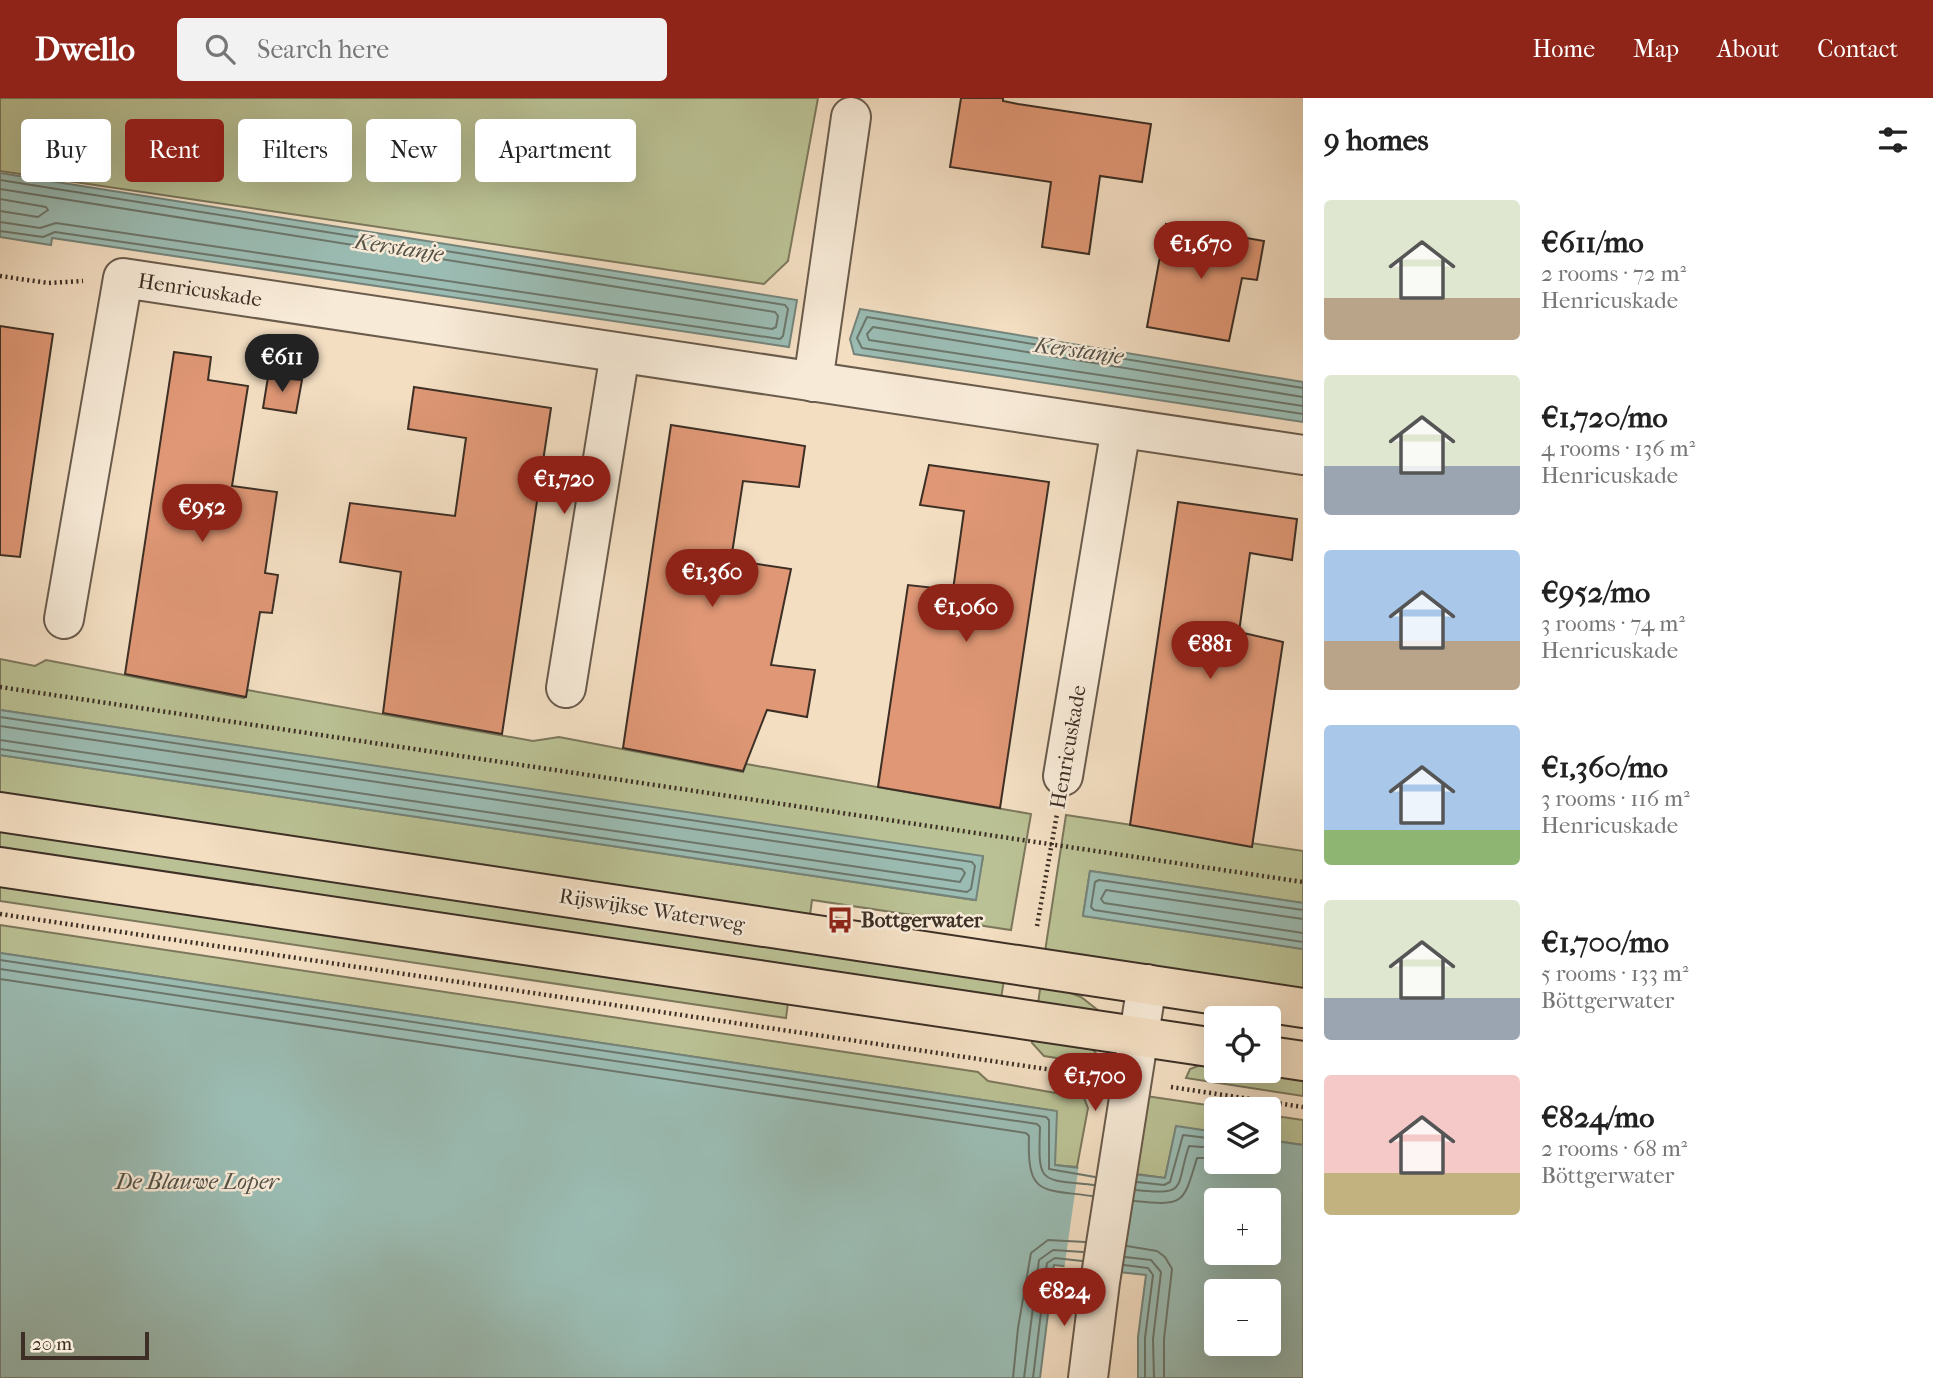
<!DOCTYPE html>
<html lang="en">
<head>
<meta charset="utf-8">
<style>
  :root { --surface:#fff; --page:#f2f2f2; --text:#222; --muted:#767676; --accent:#8f2418 }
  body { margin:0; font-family:"IM FELL French Canon",serif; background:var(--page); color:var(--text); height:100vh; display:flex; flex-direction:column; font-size:26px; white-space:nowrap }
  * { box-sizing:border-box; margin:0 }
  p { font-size:23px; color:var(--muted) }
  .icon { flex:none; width:38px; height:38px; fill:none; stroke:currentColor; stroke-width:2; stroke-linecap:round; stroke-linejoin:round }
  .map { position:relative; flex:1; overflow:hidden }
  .drawer { display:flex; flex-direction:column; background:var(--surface); width:630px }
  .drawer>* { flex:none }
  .hud { position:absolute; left:21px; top:21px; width:665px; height:63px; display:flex; gap:14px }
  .fabs { position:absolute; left:1204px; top:908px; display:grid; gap:14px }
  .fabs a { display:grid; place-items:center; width:77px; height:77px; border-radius:7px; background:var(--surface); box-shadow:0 7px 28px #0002; font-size:35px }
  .scale { position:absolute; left:21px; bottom:18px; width:128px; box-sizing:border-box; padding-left:7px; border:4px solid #3d2f25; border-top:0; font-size:19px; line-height:24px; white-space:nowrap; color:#3d2f25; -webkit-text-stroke:5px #f7ead7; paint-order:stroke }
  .price { position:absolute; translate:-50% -60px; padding:0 16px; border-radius:24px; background:var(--accent); color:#fff; font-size:23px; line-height:46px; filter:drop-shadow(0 2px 4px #0008) }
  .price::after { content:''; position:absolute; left:50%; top:42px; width:21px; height:16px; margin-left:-10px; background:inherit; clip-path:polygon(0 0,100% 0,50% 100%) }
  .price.current { background:#222; color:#fff }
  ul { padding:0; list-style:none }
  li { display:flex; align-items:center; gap:21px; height:175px; padding:0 21px }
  li span { display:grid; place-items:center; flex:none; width:196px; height:140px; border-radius:7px; color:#555 }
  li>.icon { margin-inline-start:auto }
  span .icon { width:84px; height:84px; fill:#fffc; stroke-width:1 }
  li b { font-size:30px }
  h2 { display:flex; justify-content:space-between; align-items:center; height:84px; padding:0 21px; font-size:30px }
  .chip { padding:0 24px; border-radius:7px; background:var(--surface); box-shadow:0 7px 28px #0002; font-size:24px; line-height:63px }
  .chip.current { background:var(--accent); color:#fff }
  header { display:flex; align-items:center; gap:42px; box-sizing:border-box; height:98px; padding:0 35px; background:var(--accent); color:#fff }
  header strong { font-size:33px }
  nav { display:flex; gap:38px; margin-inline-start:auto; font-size:24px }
  .search { width:490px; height:63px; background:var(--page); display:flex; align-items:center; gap:18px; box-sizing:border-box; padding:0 24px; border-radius:7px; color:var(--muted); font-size:26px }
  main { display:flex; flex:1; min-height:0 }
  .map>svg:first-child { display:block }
  .green { fill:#bac194; stroke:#7c785c; stroke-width:2 }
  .water { fill:#9bbcb3; stroke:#75847a; stroke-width:2; fill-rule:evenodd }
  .pier { fill:#f3dec2 }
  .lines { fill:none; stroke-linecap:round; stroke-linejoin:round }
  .shore { stroke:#6c766c; stroke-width:2 }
  .building { fill:#df9775; stroke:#3d2f25; stroke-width:2 }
  .minor-casing { stroke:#6a5b4c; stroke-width:42 }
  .major-casing { stroke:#3d2f25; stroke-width:42 }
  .path { stroke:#3d2f25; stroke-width:4.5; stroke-dasharray:2 3.5; stroke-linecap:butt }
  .minor { stroke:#f7ead7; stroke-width:38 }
  .major { stroke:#f3dec2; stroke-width:38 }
  .labels { text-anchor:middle; stroke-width:5; stroke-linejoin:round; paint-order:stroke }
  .street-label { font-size:21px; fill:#3d2f25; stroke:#f7ead7 }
  .poi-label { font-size:21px; font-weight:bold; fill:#3d2f25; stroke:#f7ead7; text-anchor:start }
  .water-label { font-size:23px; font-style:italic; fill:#545248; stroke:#f7ead7 }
</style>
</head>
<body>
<header>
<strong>Dwello</strong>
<div class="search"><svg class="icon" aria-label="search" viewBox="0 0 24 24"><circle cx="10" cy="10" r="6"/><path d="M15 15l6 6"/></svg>Search here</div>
<nav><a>Home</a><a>Map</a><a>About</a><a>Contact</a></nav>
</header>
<main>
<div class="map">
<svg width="1303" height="1280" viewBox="0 0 1303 1280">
  <rect width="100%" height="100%" fill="#f3dec2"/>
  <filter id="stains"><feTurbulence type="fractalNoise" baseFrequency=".00286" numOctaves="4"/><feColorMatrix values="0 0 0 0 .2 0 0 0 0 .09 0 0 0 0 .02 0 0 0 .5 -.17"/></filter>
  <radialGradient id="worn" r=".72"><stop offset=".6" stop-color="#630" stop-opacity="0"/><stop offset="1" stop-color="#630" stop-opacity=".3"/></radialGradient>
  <g class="green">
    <polygon points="0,0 818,0 788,163 764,186 0,73"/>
    <polygon points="0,561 35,568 46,562 244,600 247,592 533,643 559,639 743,674 746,666 1031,716 1011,832 812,802 809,825 0,705 0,657 975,802 983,759 0,612"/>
    <polygon points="1066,717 1303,753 1303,805 1090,773 1083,818 1303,851 1303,898 1044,860"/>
    <polygon points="0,725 1005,875 1000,907 0,758"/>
    <polygon points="0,779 789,897 786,920 0,803"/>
    <polygon points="0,827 978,974 988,983 1084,1000 1088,1010 1077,1069 1054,1067 1056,1013 0,855"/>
    <polygon points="1041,884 1081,899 1099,913 1037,913"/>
    <polygon points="1033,933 1088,946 1107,968 1044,958 1032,945"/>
    <polygon points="1216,961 1216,973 1303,974 1303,998 1186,980 1190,971"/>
    <polygon points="1146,998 1234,1011 1216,1012 1216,1034 1176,1029 1165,1080 1136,1076"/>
    <polygon points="1269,1017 1303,1022 1303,1047 1269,1042"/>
  </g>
  <g class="water">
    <polygon points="0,75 797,202 789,249 52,140 51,147 0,139"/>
    <polygon points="860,211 1303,284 1303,324 854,256 850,241"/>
    <polygon points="0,612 983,758 976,802 0,657"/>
    <polygon points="1090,773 1303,805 1303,851 1083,818"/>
    <path d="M0,855l1057,158 -2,54 110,13 11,-52 40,6v30h53v-22l34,5v233h-165v-41l8,-62 -92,-10 -14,113h-1040zM1216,1102h53v53h-53zM1216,1194h53v52h-53z"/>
  </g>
  <polygon class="pier" points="1079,1066 1136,1073 1120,1178 1064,1172"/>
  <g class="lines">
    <g class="shore">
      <polyline points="0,82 785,207 788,211 783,238 780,241 55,134 43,139 0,133"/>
      <polyline points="0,91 775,214 778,218 776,229 772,231 56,125 40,130 0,124"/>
      <polyline points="0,101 46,109 48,112 38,119 0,113"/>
      <polyline points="1303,290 867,219 857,240 862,250 1303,316"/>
      <polyline points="1303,299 873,229 867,236 869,242 1303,308"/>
      <polyline points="0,619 972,764 975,768 971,791 967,794 0,651"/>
      <polyline points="0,628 962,771 965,775 960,784 0,642"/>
      <polyline points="1303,812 1099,782 1095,784 1091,809 1094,812 1303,844"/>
      <polyline points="1303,821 1106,792 1101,801 1104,805 1303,835"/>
      <polyline points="0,862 1046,1019 1049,1022 1049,1071 1095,1079"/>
      <path d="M0,871l1037,155 3,3c-2,58 -1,52 54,58"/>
      <path d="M0,881l1026,154 3,3c-2,60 12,53 63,60"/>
      <polyline points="1137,1084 1164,1087 1170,1084 1183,1037 1216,1041"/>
      <path d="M1136,1092c53,6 39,-3 53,-44l27,2"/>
      <path d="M1134,1103c51,5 49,3 63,-43h19"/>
      <polyline points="1127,1148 1157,1153 1165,1159 1172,1171 1164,1241 1164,1280"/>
      <polyline points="1125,1159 1151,1162 1161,1174 1153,1241 1154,1280"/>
      <polyline points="1124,1167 1148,1170 1153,1177 1145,1240 1145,1280"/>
      <polyline points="1013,1280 1018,1230 1031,1155 1048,1142 1085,1144"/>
      <polyline points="1024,1280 1039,1162 1053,1152 1083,1154"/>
      <polyline points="1033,1280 1047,1165 1055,1160 1082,1163"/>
    </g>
  </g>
  <g class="building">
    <polygon points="961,0 1003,0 1003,3 1018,6 1151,26 1142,84 1100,78 1089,156 1042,149 1051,84 950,69"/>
    <polygon points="1166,126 1264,143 1257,182 1242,180 1229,243 1147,229"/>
    <polygon points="0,228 53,236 20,459 0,457"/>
    <polygon points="174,254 211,259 208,282 248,288 232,388 277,394 265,475 278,477 272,515 260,514 246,599 125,576"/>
    <polygon points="268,279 302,282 296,315 263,310"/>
    <polygon points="414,289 551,310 502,636 383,615 401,474 340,464 350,405 455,418 466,340 408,331"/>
    <polygon points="671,327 805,348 799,389 743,383 731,462 791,471 771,567 815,572 807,619 767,612 743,673 623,650"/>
    <polygon points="929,367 1049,384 1000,710 878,689 908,487 953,492 964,413 920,407"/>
    <polygon points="1178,404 1297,421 1292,462 1250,455 1239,534 1283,544 1252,749 1130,727"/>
  </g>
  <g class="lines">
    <g class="minor-casing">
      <g id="minor">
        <polyline points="813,284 851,19"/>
        <polyline points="64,521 123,180 1303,357"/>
        <polyline points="566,590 620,255"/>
        <polyline points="1063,678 1121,330"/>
        <polyline points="1088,1280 1100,1184 1147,886"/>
      </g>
    </g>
    <g class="major-casing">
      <g id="major">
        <polyline points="0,714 1303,910"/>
        <polyline points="0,769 1216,950"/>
        <polyline points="1269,958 1303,963"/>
      </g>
    </g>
    <g class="path">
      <polyline points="0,178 48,185 83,183"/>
      <polyline points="0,589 1303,784"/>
      <polyline points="0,816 1093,978"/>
      <polyline points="1037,828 1057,716"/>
      <polyline points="1171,989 1303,1009"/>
    </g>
    <use href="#minor" class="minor"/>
    <use href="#major" class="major"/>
  </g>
  <defs>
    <g id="bus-bare" transform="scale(2.1)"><path d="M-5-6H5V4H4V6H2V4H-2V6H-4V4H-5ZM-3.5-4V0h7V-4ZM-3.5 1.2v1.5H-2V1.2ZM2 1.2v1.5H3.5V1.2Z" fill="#8f2418" stroke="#f7ead7" stroke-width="2.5" paint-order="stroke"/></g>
  </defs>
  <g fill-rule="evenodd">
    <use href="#bus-bare" x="840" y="822"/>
  </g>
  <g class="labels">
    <g class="street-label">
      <text transform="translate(200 192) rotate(9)" y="7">Henricuskade</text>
      <text transform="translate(1068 649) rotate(-80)" y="7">Henricuskade</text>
      <text transform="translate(652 812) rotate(9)" y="7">Rijswijkse Waterweg</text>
    </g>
    <g class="poi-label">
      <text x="861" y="829">Bottgerwater</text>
    </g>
    <g class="water-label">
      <text transform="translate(399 149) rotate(9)" y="8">Kerstanje</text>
      <text transform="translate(1079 252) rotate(8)" y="8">Kerstanje</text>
      <text x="197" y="1091">De Blauwe Loper</text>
    </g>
  </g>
  <rect width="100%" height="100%" filter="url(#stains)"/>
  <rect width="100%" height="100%" fill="url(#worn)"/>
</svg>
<div class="fabs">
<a><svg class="icon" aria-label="locate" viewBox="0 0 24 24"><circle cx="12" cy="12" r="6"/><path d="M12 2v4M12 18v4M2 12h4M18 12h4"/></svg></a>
<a><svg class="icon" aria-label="layers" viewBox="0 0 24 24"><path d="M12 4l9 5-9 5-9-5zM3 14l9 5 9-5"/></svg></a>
<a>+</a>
<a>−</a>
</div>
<div class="scale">20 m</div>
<b class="price" style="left:1201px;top:183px">€1,670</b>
<b class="price current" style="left:282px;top:296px">€611</b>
<b class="price" style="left:564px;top:418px">€1,720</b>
<b class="price" style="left:202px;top:446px">€952</b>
<b class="price" style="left:712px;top:511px">€1,360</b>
<b class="price" style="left:966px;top:546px">€1,060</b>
<b class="price" style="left:1210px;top:583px">€881</b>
<b class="price" style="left:1095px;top:1015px">€1,700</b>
<b class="price" style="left:1064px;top:1230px">€824</b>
<div class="hud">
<a class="chip">Buy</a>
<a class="chip current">Rent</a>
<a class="chip">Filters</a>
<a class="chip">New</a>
<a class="chip">Apartment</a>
</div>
</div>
<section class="drawer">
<h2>9 homes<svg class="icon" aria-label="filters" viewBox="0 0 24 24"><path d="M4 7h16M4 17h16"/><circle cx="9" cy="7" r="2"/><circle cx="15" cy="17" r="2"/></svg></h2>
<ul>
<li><span style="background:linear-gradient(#dfe7d0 70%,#b9a48a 0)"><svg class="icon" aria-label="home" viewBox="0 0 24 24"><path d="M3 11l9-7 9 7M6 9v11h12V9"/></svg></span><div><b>€611/mo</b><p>2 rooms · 72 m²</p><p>Henricuskade</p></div></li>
<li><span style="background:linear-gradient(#dfe7d0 65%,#9aa5b1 0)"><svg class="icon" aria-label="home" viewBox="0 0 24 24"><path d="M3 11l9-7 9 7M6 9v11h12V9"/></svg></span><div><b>€1,720/mo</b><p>4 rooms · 136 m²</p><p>Henricuskade</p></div></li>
<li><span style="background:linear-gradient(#a9c7e8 65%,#b9a48a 0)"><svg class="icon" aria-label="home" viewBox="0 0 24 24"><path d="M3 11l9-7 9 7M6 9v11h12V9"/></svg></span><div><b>€952/mo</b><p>3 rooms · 74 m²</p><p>Henricuskade</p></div></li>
<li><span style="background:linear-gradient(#a9c7e8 75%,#8fb573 0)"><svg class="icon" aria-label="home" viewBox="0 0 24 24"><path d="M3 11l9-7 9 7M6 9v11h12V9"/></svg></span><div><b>€1,360/mo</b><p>3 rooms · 116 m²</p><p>Henricuskade</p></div></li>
<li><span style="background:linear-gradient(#dfe7d0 70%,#9aa5b1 0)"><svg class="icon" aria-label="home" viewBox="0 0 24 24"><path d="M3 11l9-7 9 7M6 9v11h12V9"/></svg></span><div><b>€1,700/mo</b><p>5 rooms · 133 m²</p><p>Böttgerwater</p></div></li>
<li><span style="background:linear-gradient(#f6c9c9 70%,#c2b280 0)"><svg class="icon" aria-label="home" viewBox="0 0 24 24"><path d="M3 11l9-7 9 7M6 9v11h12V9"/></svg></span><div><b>€824/mo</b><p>2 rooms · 68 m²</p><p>Böttgerwater</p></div></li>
</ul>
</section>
</main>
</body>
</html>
